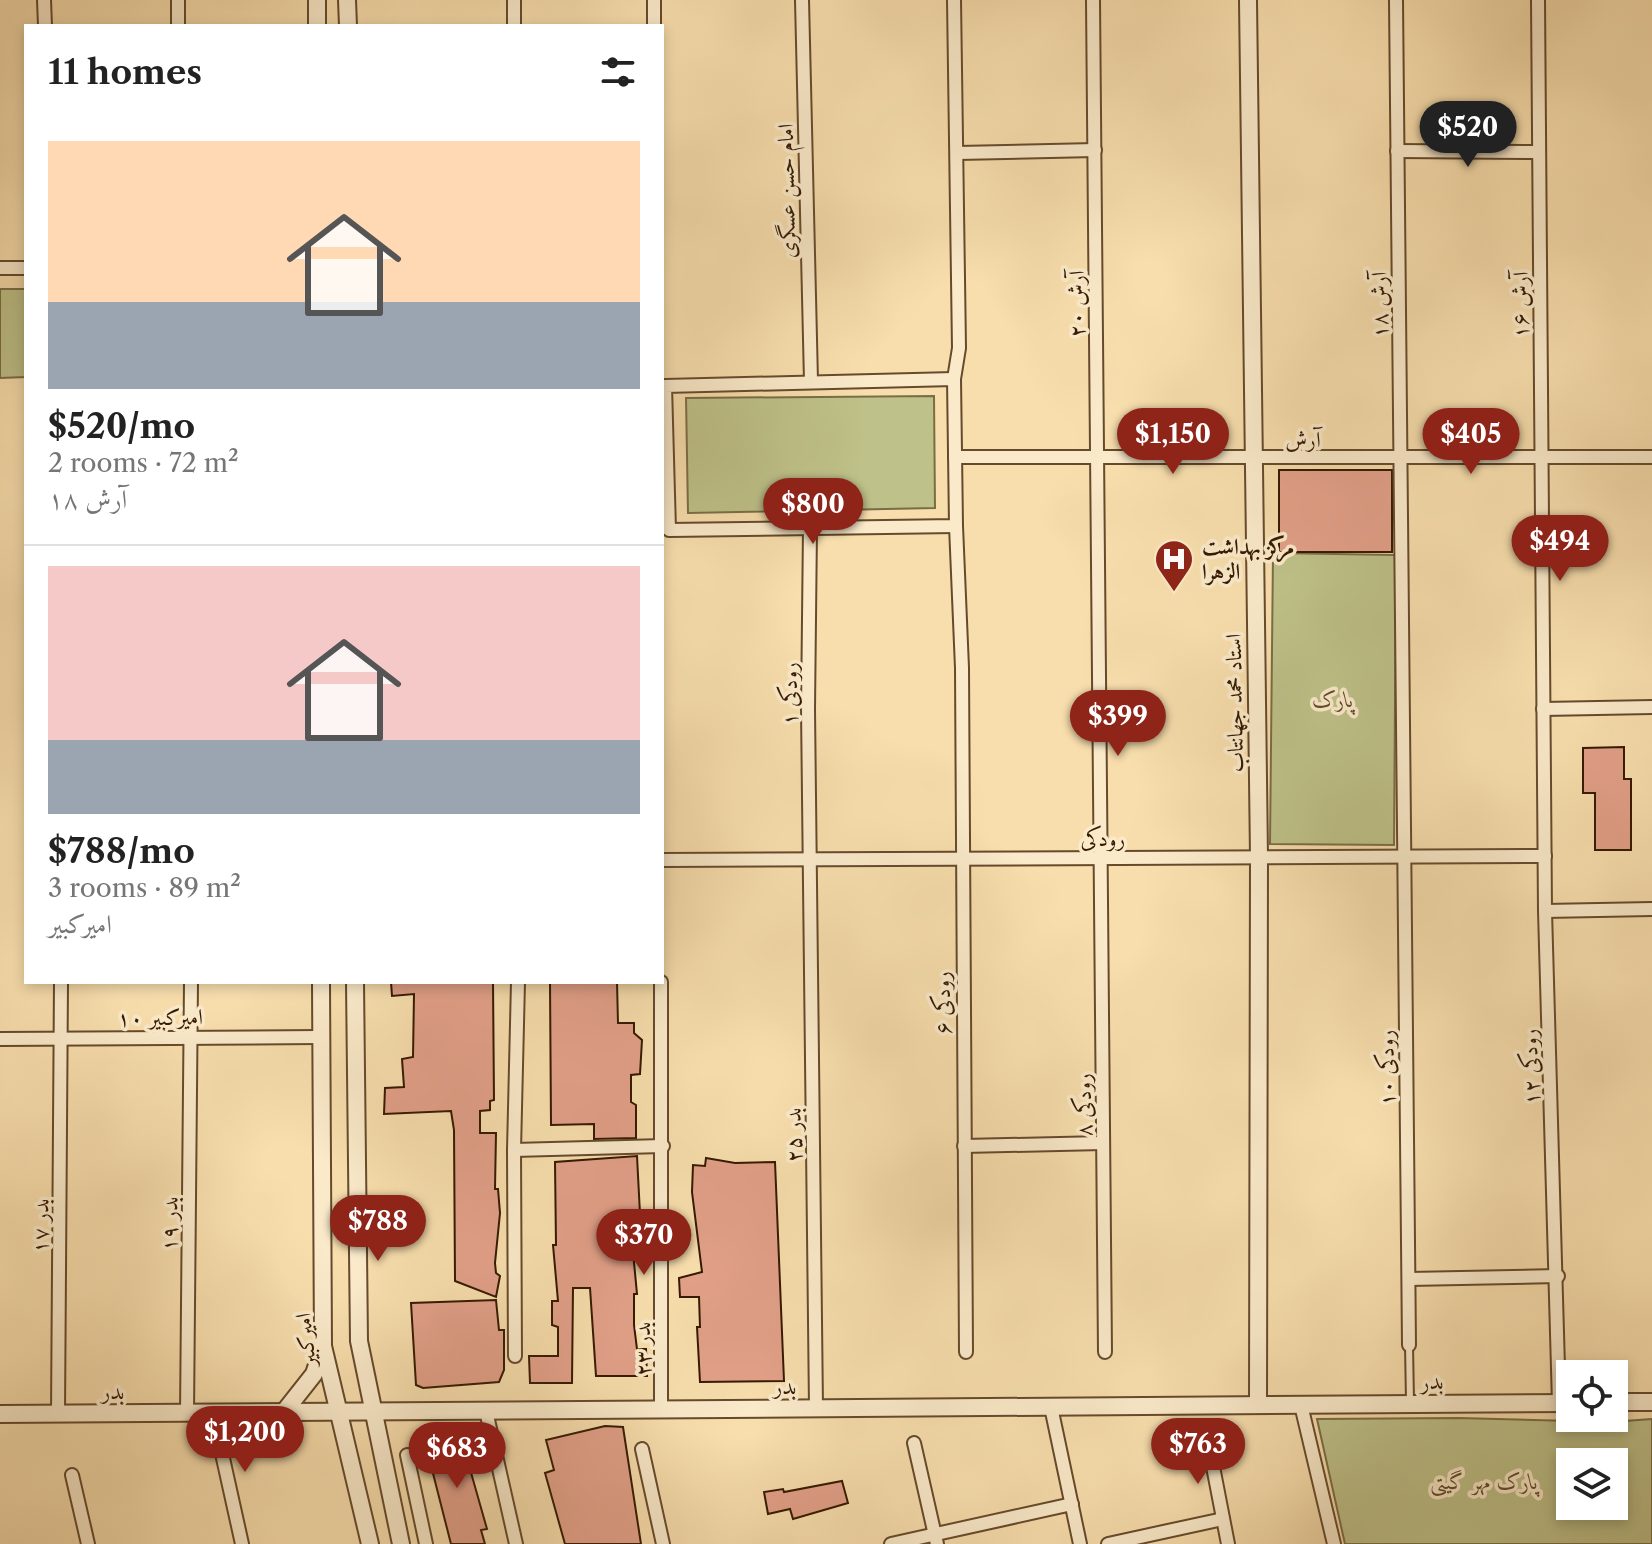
<!DOCTYPE html>
<html lang="en">
<head>
<meta charset="utf-8">
<style>
  :root { --surface:#fff; --page:#f2f2f2; --text:#222; --muted:#767676; --line:#e0e0e0; --accent:#8f2418 }
  body { margin:0; font-family:"Libre Caslon Text",Amiri,serif; background:var(--page); color:var(--text); height:100vh; display:flex; flex-direction:column; font-size:30px; white-space:nowrap }
  * { box-sizing:border-box; margin:0 }
  p { font-size:26px; color:var(--muted) }
  .icon { flex:none; width:44px; height:44px; fill:none; stroke:currentColor; stroke-width:2; stroke-linecap:round; stroke-linejoin:round }
  .map { position:relative; flex:1; overflow:hidden }
  .sheet { position:absolute; left:24px; top:24px; width:640px; height:960px; display:flex; flex-direction:column; background:var(--surface); border-radius:0px; box-shadow:0 4px 12px #0003 }
  .sheet>* { flex:none }
  .tools { position:absolute; left:1556px; top:1360px; display:grid; gap:16px }
  .tools a { display:grid; place-items:center; width:72px; height:72px; border-radius:0px; background:var(--surface); box-shadow:0 4px 12px #0003; font-size:40px }
  .price { position:absolute; translate:-50% -68px; padding:0 18px; border-radius:28px; background:var(--accent); color:#fff; font-size:26px; line-height:52px; filter:drop-shadow(0 2px 4px #0008) }
  .price::after { content:''; position:absolute; left:50%; top:48px; width:24px; height:18px; margin-left:-12px; background:inherit; clip-path:polygon(0 0,100% 0,50% 100%) }
  .price.current { background:#222; color:#fff }
  ul { padding:0; list-style:none }
  li { display:grid; align-content:center; gap:16px; height:424px; padding:0 24px }
  li+li { border-top:2px solid var(--line) }
  li span { display:grid; place-items:center; height:248px; border-radius:0px; color:#555 }
  li>.icon { margin-inline-start:auto }
  span .icon { width:144px; height:144px; fill:#fffc; stroke-width:1 }
  li b { font-size:34px }
  h2 { display:flex; justify-content:space-between; align-items:center; height:96px; padding:0 24px; font-size:34px }
  .map>svg:first-child { display:block }
  .green { fill:#bec189; stroke:#7a6d45; stroke-width:2; fill-rule:evenodd }
  .building { fill:#e2a089; stroke:#351901; stroke-width:2 }
  .lines { fill:none; stroke-linecap:round; stroke-linejoin:round }
  .service-casing { stroke:#664a2c; stroke-width:10 }
  .minor-casing { stroke:#664a2c; stroke-width:16 }
  .tertiary-casing { stroke:#664a2c; stroke-width:20 }
  .service { stroke:#faeaca; stroke-width:6 }
  .minor { stroke:#faeaca; stroke-width:12 }
  .tertiary { stroke:#faeaca; stroke-width:16 }
  .labels { text-anchor:middle; stroke-width:7; stroke-linejoin:round; paint-order:stroke }
  .street-label { font-size:22px; fill:#351901; stroke:#faeaca }
  .poi-label { font-size:22px; font-weight:bold; fill:#351901; stroke:#faeaca; text-anchor:start }
  .park-label { font-size:22px; font-style:italic; fill:#5e4b2a; stroke:#faeaca }
</style>
</head>
<body>
<div class="map">
<svg width="1652" height="1544" viewBox="0 0 1652 1544">
  <rect width="100%" height="100%" fill="#f8dead"/>
  <filter id="stains"><feTurbulence type="fractalNoise" baseFrequency=".0025" numOctaves="4"/><feColorMatrix values="0 0 0 0 .2 0 0 0 0 .09 0 0 0 0 .02 0 0 0 .5 -.17"/></filter>
  <radialGradient id="worn" r=".72"><stop offset=".6" stop-color="#630" stop-opacity="0"/><stop offset="1" stop-color="#630" stop-opacity=".3"/></radialGradient>
  <g class="green">
    <polygon points="0,289 26,289 26,377 0,378"/>
    <polygon points="934,396 935,508 688,513 686,398"/>
    <polygon points="1273,553 1396,555 1394,845 1270,844"/>
    <path d="M1459,1418l152,4 41,-3v125h-307l-28,-125zM1614,1462v44h-44v-44z"/>
  </g>
  <g class="building">
    <rect x="1279" y="470" width="113" height="82"/>
    <polygon points="1624,747 1624,779 1631,779 1631,850 1595,850 1595,793 1583,793 1583,748"/>
    <polygon points="391,982 493,982 494,1100 490,1101 490,1110 480,1111 480,1133 496,1133 495,1189 498,1189 500,1213 495,1263 496,1273 500,1276 496,1297 455,1281 454,1130 451,1111 384,1114 385,1088 404,1087 402,1059 413,1057 414,994 392,996"/>
    <polygon points="550,982 617,982 618,1023 634,1023 634,1033 642,1040 640,1074 631,1075 631,1102 636,1105 636,1138 594,1139 594,1124 551,1125"/>
    <polygon points="637,1156 640,1214 638,1241 632,1241 637,1294 634,1294 634,1325 637,1349 646,1349 647,1376 596,1376 590,1288 573,1288 572,1383 530,1383 529,1356 558,1356 558,1327 552,1325 552,1301 558,1301 553,1245 556,1245 555,1162"/>
    <polygon points="706,1158 735,1163 775,1162 784,1381 700,1382 697,1327 700,1327 699,1297 680,1297 679,1278 702,1272 692,1192 693,1165 705,1166"/>
    <polygon points="496,1300 499,1330 504,1330 504,1370 499,1382 423,1388 416,1385 411,1303"/>
    <polygon points="605,1426 623,1427 641,1544 565,1544 545,1473 554,1470 546,1440"/>
    <polygon points="468,1435 470,1446 464,1448 487,1529 481,1530 485,1544 451,1544 425,1442"/>
    <polygon points="842,1481 848,1503 793,1519 790,1509 768,1514 764,1492 783,1489 784,1492"/>
  </g>
  <g class="lines">
    <g class="service-casing">
      <polyline id="service" points="1409,1345 1410,1402"/>
    </g>
    <g class="minor-casing">
      <g id="minor">
        <polyline points="44,0 45,26"/>
        <polyline points="178,0 178,26"/>
        <polyline points="514,0 514,26"/>
        <polyline points="654,0 654,26"/>
        <polyline points="802,0 811,381"/>
        <polyline points="954,0 959,348 954,379"/>
        <polyline points="1093,0 1105,1352"/>
        <polyline points="1396,0 1409,1345"/>
        <polyline points="1538,0 1545,911 1559,1403"/>
        <polyline points="1397,151 1539,152"/>
        <polyline points="958,153 1095,150"/>
        <polyline points="0,268 26,268"/>
        <polygon points="954,379 956,526 669,530 665,386"/>
        <polyline points="955,457 1652,457"/>
        <polyline points="956,526 962,668 966,1352"/>
        <polyline points="810,528 808,709 816,1408"/>
        <polyline points="1543,709 1652,707"/>
        <polyline points="662,860 1545,856"/>
        <polyline points="1545,911 1652,909"/>
        <polyline points="0,1039 320,1037"/>
        <polyline points="964,1146 1103,1143"/>
        <polyline points="514,1150 663,1146"/>
        <polyline points="1409,1279 1558,1276"/>
        <polyline points="515,1356 514,1150 518,982"/>
        <polyline points="1301,1405 1334,1544"/>
        <polyline points="1051,1407 1080,1544"/>
        <polyline points="661,1408 661,982"/>
        <polyline points="486,1411 516,1544"/>
        <polyline points="187,1413 191,982"/>
        <polyline points="213,1413 242,1544"/>
        <polyline points="58,1414 61,982"/>
        <polyline points="914,1443 937,1544"/>
        <polyline points="1209,1446 1228,1544"/>
        <polyline points="642,1449 663,1544"/>
        <polyline points="407,1455 426,1544"/>
        <polyline points="72,1475 88,1544"/>
        <polyline points="891,1544 1072,1504"/>
        <polyline points="1108,1544 1223,1519"/>
      </g>
    </g>
    <g class="tertiary-casing">
      <g id="tertiary">
        <polyline points="317,0 317,26"/>
        <polyline points="347,0 348,26"/>
        <polyline points="1248,0 1259,857 1258,1405"/>
        <polyline points="321,982 323,1346 370,1544"/>
        <polyline points="355,982 359,1341 401,1544"/>
        <polyline points="1614,1402 1652,1402"/>
        <polyline points="284,1412 314,1374 323,1347"/>
        <polyline points="0,1414 1570,1403"/>
      </g>
    </g>
    <use href="#service" class="service"/>
    <use href="#minor" class="minor"/>
    <use href="#tertiary" class="tertiary"/>
  </g>
  <defs>
    <g id="hospital-pin" transform="scale(2)"><path d="M0 17L-7.5 6A9.5 9.5 0 1 1 7.5 6Z" fill="#8f2418" stroke="#faeaca"/><path d="M-5-5h3v3.5h4V-5h3V5h-3V1.5h-4V5h-3Z" fill="#fff"/></g>
  </defs>
  <g fill-rule="evenodd">
    <use href="#hospital-pin" x="1174" y="559"/>
  </g>
  <g class="labels">
    <g class="street-label">
      <text transform="translate(786 191) rotate(-91)" y="8">امام حسن عسگری</text>
      <text transform="translate(1076 304) rotate(-90)" y="8">آرش ۲۰</text>
      <text transform="translate(1379 305) rotate(-91)" y="8">آرش ۱۸</text>
      <text transform="translate(1520 305) rotate(-90)" y="8">آرش ۱۶</text>
      <text x="1303" y="447">آرش</text>
      <text transform="translate(789 694) rotate(-90)" y="8">رودکی ۱</text>
      <text transform="translate(1234 703) rotate(-91)" y="8">استاد محمد جهانتاب</text>
      <text x="1103" y="846">رودکی</text>
      <text transform="translate(942 1003) rotate(-91)" y="8">رودکی ۶</text>
      <text transform="translate(160 1017) rotate(-1)" y="8">امیرکبیر ۱۰</text>
      <text transform="translate(1530 1067) rotate(-92)" y="8">رودکی ۱۲</text>
      <text transform="translate(1386 1068) rotate(-91)" y="8">رودکی ۱۰</text>
      <text transform="translate(1083 1105) rotate(-91)" y="8">رودکی ۸</text>
      <text transform="translate(793 1135) rotate(-91)" y="8">بدر ۲۵</text>
      <text transform="translate(169 1224) rotate(-89)" y="8">بدر ۱۹</text>
      <text transform="translate(40 1226) rotate(-89)" y="8">بدر ۱۷</text>
      <text transform="translate(305 1340) rotate(-96)" y="8">امیرکبیر</text>
      <text transform="translate(642 1349) rotate(-90)" y="8">بدر ۲۳</text>
      <text transform="translate(1432 1381) rotate(-2)" y="8">بدر</text>
      <text x="785" y="1394">بدر</text>
      <text x="113" y="1399">بدر</text>
    </g>
    <g class="poi-label">
      <text x="1202" y="554">مرکز بهداشت<tspan x="1202" dy="25">الزهرا</tspan></text>
    </g>
    <g class="park-label">
      <text x="1333" y="707">پارک</text>
      <text x="1484" y="1489">پارک مهر گیتی</text>
    </g>
  </g>
  <rect width="100%" height="100%" filter="url(#stains)"/>
  <rect width="100%" height="100%" fill="url(#worn)"/>
</svg>
<div class="tools">
<a><svg class="icon" aria-label="locate" viewBox="0 0 24 24"><circle cx="12" cy="12" r="6"/><path d="M12 2v4M12 18v4M2 12h4M18 12h4"/></svg></a>
<a><svg class="icon" aria-label="layers" viewBox="0 0 24 24"><path d="M12 4l9 5-9 5-9-5zM3 14l9 5 9-5"/></svg></a>
</div>
<b class="price current" style="left:1468px;top:169px">$520</b>
<b class="price" style="left:1173px;top:476px">$1,150</b>
<b class="price" style="left:1471px;top:476px">$405</b>
<b class="price" style="left:813px;top:546px">$800</b>
<b class="price" style="left:1560px;top:583px">$494</b>
<b class="price" style="left:1118px;top:758px">$399</b>
<b class="price" style="left:378px;top:1263px">$788</b>
<b class="price" style="left:644px;top:1277px">$370</b>
<b class="price" style="left:245px;top:1474px">$1,200</b>
<b class="price" style="left:1198px;top:1486px">$763</b>
<b class="price" style="left:457px;top:1490px">$683</b>
<section class="sheet">
<h2>11 homes<svg class="icon" aria-label="filters" viewBox="0 0 24 24"><path d="M4 7h16M4 17h16"/><circle cx="9" cy="7" r="2"/><circle cx="15" cy="17" r="2"/></svg></h2>
<ul>
<li><span style="background:linear-gradient(#ffd9b3 65%,#9aa5b1 0)"><svg class="icon" aria-label="home" viewBox="0 0 24 24"><path d="M3 11l9-7 9 7M6 9v11h12V9"/></svg></span><div><b>$520/mo</b><p>2 rooms · 72 m²</p><p>آرش ۱۸</p></div></li>
<li><span style="background:linear-gradient(#f6c9c9 70%,#9aa5b1 0)"><svg class="icon" aria-label="home" viewBox="0 0 24 24"><path d="M3 11l9-7 9 7M6 9v11h12V9"/></svg></span><div><b>$788/mo</b><p>3 rooms · 89 m²</p><p>امیرکبیر</p></div></li>
</ul>
</section>
</div>
</body>
</html>
